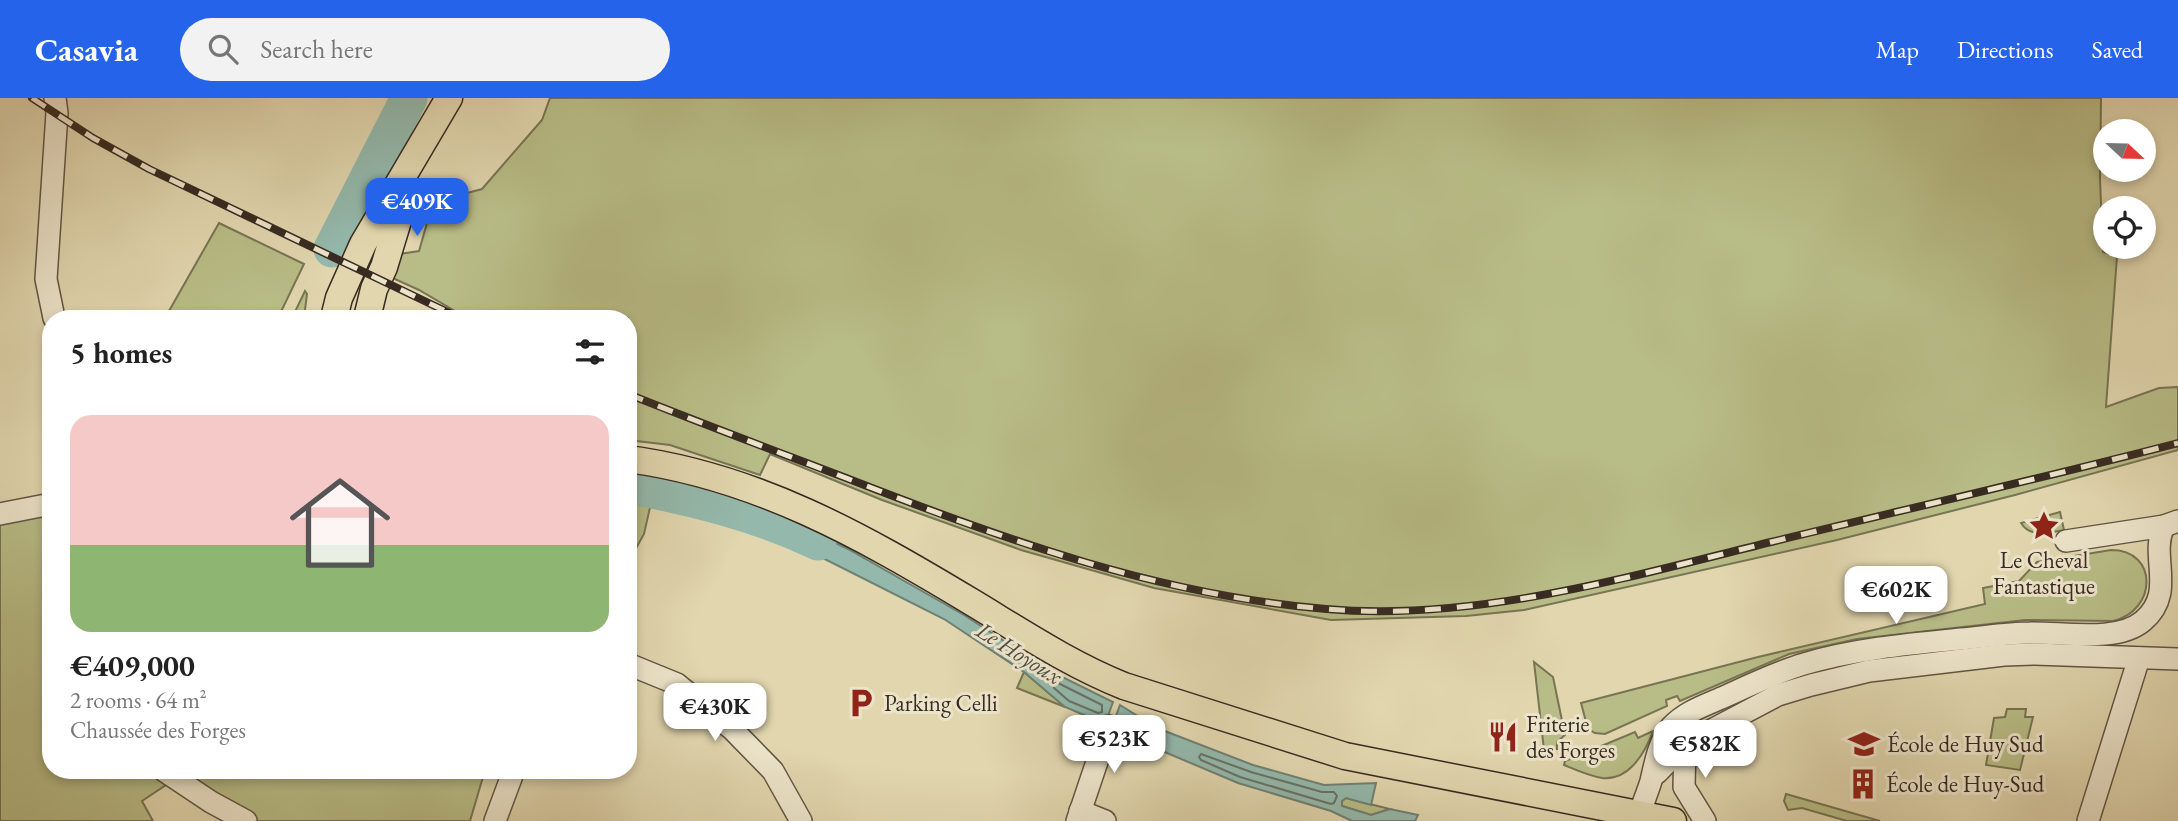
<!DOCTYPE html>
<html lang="en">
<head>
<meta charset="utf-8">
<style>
  :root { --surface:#fff; --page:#f2f2f2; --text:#222; --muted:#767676; --accent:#2563eb }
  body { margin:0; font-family:"EB Garamond",serif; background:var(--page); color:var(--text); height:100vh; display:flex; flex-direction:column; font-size:26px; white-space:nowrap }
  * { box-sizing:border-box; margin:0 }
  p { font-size:23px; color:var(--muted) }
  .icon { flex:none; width:38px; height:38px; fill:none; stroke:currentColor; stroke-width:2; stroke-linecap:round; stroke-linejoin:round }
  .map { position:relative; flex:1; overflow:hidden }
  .panel { position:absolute; left:42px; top:212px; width:595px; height:469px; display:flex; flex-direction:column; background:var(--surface); border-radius:28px; box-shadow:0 4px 10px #0003 }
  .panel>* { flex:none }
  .needle { width:46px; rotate:112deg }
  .fabs { position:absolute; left:2093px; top:21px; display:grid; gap:14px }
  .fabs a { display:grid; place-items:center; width:63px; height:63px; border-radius:50%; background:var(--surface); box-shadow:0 4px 10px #0003; font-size:35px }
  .price { position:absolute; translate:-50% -60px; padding:0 16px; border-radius:14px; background:#fff; color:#222; font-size:23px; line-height:46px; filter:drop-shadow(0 2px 4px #0008) }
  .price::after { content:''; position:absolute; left:50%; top:42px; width:21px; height:16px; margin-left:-10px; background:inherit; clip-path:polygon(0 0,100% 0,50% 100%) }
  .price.on { background:var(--accent); color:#fff }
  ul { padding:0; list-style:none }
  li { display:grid; align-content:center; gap:14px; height:371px; padding:0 28px }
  li span { display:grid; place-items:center; height:217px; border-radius:21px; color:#555 }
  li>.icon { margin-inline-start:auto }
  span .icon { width:126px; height:126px; fill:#fffc; stroke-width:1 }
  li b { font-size:30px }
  h2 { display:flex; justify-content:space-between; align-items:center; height:84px; padding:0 28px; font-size:30px }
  header { display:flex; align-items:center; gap:42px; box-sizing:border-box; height:98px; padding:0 35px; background:var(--accent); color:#fff }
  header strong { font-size:33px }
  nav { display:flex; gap:38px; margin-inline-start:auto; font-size:24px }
  .search { width:490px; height:63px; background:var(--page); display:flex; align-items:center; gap:18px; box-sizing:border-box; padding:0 24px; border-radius:38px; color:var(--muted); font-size:26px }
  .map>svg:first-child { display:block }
  .green { fill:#b8bc86; stroke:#787454; stroke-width:2 }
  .water { fill:#94b9ac; stroke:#6f8075; stroke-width:2 }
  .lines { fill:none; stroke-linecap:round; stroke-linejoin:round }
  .shore { stroke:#667267; stroke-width:2 }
  .river { stroke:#94b9ac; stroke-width:37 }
  .minor-casing { stroke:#625645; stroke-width:24 }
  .major-casing { stroke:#372b22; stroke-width:29 }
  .minor { stroke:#ece4ca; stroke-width:21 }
  .major { stroke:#e1d6ae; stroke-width:26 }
  .rail-casing { stroke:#372b22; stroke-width:8 }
  .rail { stroke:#ece4ca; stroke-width:5; stroke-dasharray:16; stroke-linecap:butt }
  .labels { text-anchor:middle; stroke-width:6; stroke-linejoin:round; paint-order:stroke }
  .poi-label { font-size:23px; fill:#372b22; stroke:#ece4ca; text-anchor:start }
  .water-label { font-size:24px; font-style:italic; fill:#4e4e44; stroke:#ece4ca }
</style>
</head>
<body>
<header>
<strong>Casavia</strong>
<div class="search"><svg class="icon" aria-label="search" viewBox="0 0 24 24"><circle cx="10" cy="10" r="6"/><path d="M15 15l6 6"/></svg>Search here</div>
<nav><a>Map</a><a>Directions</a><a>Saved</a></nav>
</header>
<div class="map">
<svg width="2178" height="723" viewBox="0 0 2178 723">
  <rect width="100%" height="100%" fill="#e1d6ae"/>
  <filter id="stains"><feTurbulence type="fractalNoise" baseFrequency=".00286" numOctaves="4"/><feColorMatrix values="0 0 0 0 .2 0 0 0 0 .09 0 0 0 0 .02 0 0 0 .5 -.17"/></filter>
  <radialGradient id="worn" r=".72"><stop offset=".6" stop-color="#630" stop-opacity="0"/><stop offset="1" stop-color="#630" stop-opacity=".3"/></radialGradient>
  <g class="green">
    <polygon points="550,0 2101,0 2100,81 2103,154 2117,158 2106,309 2159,290 2178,289 2178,352 2015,397 1837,442 1524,512 1466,518 1331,522 1154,490 1021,452 882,402 770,356 760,377 670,347 628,342 628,220 467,220 419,192 386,177 393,157 419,153 433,104 482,91 542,22"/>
    <polygon points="219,125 304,166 278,220 165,220"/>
    <polygon points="305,193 307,196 304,220 292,220"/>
    <polygon points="628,400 651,405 644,436 635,452 628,450"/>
    <polygon points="51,406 51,672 485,672 470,723 247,723 175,681 142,703 153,723 0,723 0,416"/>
    <path d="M2060,414l4,18c-15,3 -34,8 -43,-7z"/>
    <path d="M2111,452c48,0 46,61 2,71l-88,-1 -168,19 -68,15 -109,47 -3,-5 -11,4 1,6 -62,28 -10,-1 -7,-4 -7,-26 177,-46 227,-53 -2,-16 36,-7 18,-19z"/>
    <polygon points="1534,564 1553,579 1565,637 1557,644 1557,651 1544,652"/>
    <polygon points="1024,574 1065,609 1017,590"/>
    <polygon points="2007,611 2026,611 2025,619 2033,619 2020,672 1986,667 1994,620 2005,619"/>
    <path d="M1653,633c-8,22 -24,50 -51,47 -13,-2 -26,-8 -38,-13l1,-4 70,-29 3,6z"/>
    <polygon points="1786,696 1880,723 1847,723 1802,710 1788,712 1784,703"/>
    <polygon points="1346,700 1390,711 1371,717 1342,708 1342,703"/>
  </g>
  <g class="water">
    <polygon points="628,378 668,383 761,411 751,429 628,400"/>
    <polygon points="777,417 848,451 964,517 1052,574 1113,604 1105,626 1065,609 1024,574 944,521 769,433"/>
    <polygon points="1120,607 1157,630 1253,667 1324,687 1376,685 1371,707 1346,700 1342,703 1342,708 1371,717 1390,711 1418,717 1415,723 1352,723 1331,713 1238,685 1148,647 1112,629"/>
  </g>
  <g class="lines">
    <g class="shore">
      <polyline points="628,385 666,390 733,410 735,414 731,417 628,394"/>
      <polygon points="1058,585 1102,607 1102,614 1098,615 1069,603 1054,590 1054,586"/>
      <polygon points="1201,656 1251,674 1322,694 1334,694 1337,698 1334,705 1331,706 1240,679 1201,662 1199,659"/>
    </g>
    <g class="river">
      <polyline points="332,151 409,0"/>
      <path d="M628,387c66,13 129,28 190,57"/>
    </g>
    <g class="minor-casing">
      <g id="minor">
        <polyline points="54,220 46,181 57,15 55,0"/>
        <polyline points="0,416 51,406"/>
        <polyline points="2066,443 2164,428 2178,423"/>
        <polyline points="628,566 677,586 733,632 773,673 801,723"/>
        <polyline points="1685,646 1684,689 1705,723"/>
        <polyline points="163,672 211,704 246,723"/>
        <polyline points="1657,675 1685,646 1778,597 1811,587 1869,573 2004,557 2035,556 2178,561"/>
        <polyline points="1080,713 1105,723"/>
        <polyline points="495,723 514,672"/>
        <polyline points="1077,723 1109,628"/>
        <path d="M1637,723c4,-13 10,-27 14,-40 4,-17 8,-40 20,-54 15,-16 35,-22 55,-31 26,-12 51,-24 78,-32 50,-15 106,-20 157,-25 23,-2 46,-6 69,-6 33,-1 87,10 113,-12 34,-29 6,-64 21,-95"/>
        <polyline points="2088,723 2139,560"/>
      </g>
    </g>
    <g class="major-casing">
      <g id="major">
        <polyline points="334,220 339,200 363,146 449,0"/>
        <polyline points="367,220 374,191 384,169 407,93"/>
        <path d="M628,361c128,17 234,77 342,142 50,30 99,63 154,85l221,70 328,65"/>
      </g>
    </g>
    <use href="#minor" class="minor"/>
    <use href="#major" class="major"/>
    <g class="rail-casing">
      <g id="rail">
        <polyline points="32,0 93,40 149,71 460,220"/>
        <path d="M628,296c75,30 150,58 226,87 154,60 306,114 472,128 149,13 302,-32 445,-67 136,-33 272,-64 407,-99"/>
      </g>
    </g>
    <use href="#rail" class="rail"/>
  </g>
  <defs>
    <g id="sight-bare" transform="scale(2.415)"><path d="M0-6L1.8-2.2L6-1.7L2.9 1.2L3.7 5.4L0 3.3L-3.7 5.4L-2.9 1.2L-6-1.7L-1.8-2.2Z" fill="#8f2418" stroke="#ece4ca" stroke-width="2.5" paint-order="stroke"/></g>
    <g id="parking-bare" transform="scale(2.415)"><path d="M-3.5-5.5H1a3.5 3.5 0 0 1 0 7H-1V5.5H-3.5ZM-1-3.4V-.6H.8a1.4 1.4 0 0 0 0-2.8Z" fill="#8f2418" stroke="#ece4ca" stroke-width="2.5" paint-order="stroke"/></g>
    <g id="restaurant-bare" transform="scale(2.415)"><path d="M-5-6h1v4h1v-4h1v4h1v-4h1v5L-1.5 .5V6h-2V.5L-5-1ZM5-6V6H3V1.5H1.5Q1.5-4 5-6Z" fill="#8f2418" stroke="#ece4ca" stroke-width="2.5" paint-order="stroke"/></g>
    <g id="school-bare" transform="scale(2.415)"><path d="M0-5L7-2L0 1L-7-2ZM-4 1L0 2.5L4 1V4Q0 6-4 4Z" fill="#8f2418" stroke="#ece4ca" stroke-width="2.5" paint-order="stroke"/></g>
    <g id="building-bare" transform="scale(2.415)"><path d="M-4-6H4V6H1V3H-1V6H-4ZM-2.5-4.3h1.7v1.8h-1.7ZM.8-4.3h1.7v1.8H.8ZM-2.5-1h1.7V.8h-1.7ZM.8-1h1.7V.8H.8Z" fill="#8f2418" stroke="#ece4ca" stroke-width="2.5" paint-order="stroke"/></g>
  </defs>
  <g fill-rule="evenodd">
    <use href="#sight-bare" x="2044" y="428"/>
    <use href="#parking-bare" x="861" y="605"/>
    <use href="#restaurant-bare" x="1503" y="639"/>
    <use href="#school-bare" x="1864" y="646"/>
    <use href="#building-bare" x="1863" y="686"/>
  </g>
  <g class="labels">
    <g class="poi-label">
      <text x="2044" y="470" text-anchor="middle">Le Cheval<tspan x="2044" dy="26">Fantastique</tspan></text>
      <text x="884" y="613">Parking Celli</text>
      <text x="1526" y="634">Friterie<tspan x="1526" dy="26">des Forges</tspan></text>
      <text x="1887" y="654">École de Huy Sud</text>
      <text x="1886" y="694">École de Huy-Sud</text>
    </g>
    <g class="water-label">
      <text transform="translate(1019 555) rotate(32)" y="8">Le Hoyoux</text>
    </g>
  </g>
  <rect width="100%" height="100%" filter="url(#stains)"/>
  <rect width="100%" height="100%" fill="url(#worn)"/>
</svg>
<div class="fabs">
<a><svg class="needle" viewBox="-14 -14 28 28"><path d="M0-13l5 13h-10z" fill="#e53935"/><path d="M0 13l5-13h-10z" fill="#767676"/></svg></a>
<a><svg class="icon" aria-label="locate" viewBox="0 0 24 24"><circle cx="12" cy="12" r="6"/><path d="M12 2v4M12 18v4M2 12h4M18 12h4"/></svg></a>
</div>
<b class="price on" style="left:417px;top:140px">€409K</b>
<b class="price" style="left:1896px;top:528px">€602K</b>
<b class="price" style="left:715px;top:645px">€430K</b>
<b class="price" style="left:1114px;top:677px">€523K</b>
<b class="price" style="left:1705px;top:682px">€582K</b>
<section class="panel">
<h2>5 homes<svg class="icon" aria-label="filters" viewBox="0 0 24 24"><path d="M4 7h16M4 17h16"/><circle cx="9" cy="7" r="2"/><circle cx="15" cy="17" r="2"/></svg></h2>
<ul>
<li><span style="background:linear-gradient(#f6c9c9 60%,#8fb573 0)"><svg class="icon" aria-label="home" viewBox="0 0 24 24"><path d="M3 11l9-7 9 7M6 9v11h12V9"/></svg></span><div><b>€409,000</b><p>2 rooms · 64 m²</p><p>Chaussée des Forges</p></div></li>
</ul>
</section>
</div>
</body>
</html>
